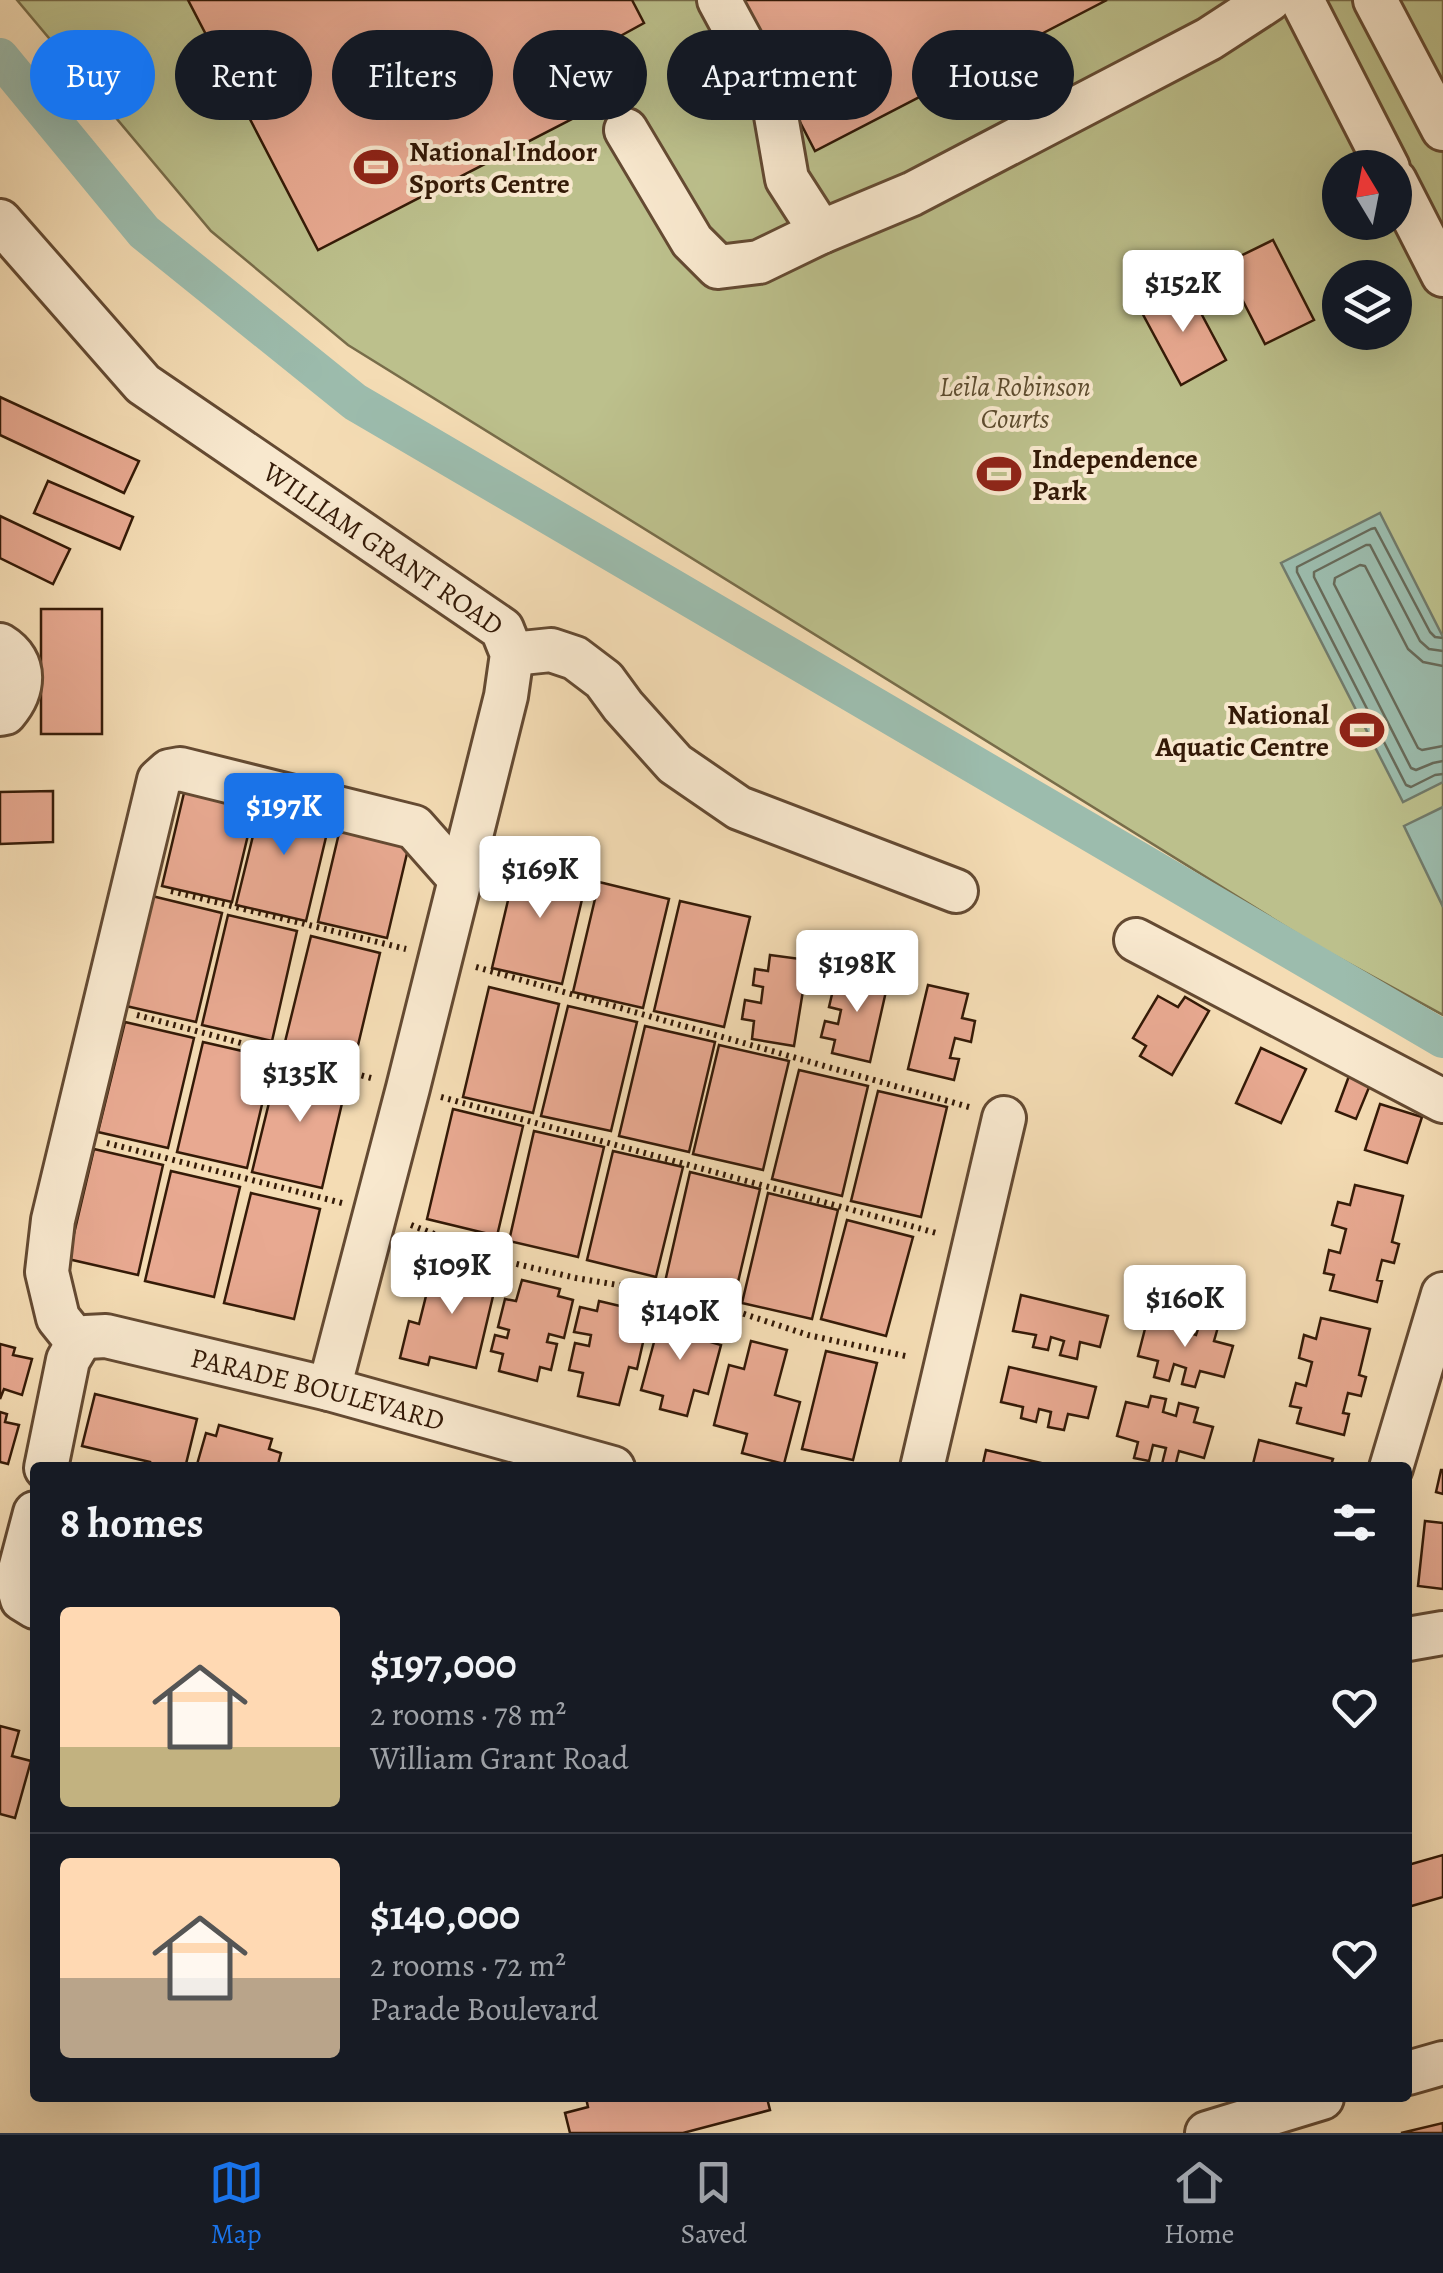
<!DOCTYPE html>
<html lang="en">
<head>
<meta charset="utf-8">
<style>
  :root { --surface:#171b24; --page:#242831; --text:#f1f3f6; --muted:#9ea1a6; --line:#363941; --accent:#1a73e8 }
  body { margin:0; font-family:Alegreya,serif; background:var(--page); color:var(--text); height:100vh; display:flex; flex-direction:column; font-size:38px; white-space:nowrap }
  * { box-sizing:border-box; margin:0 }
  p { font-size:32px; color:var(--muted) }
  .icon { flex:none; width:55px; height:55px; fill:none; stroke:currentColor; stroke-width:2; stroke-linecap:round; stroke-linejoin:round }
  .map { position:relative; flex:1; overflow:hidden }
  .sheet { position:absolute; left:30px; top:1462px; width:1382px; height:640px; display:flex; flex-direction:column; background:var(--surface); border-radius:10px; box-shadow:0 10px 40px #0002 }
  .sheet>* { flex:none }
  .guide { position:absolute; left:30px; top:30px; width:1385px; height:90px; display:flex; gap:20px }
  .needle { width:65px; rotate:350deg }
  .controls { position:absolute; left:1322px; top:150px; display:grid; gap:20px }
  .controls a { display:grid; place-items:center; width:90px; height:90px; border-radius:50%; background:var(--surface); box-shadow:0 10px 40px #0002; font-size:50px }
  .price { position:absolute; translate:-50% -85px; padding:0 22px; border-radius:10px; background:#fff; color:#222; font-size:32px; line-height:65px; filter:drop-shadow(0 2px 5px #0008) }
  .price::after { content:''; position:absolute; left:50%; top:60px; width:30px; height:22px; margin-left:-15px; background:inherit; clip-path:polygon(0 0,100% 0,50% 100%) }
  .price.on { background:var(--accent); color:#fff }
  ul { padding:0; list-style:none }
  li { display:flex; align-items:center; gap:30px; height:250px; padding:0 30px }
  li+li { border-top:2px solid var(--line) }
  li span { display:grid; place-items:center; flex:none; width:280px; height:200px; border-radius:10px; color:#555 }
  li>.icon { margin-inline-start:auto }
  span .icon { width:120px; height:120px; fill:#fffc; stroke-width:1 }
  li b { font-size:42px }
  h2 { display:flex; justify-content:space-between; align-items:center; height:120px; padding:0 30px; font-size:42px }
  .chip { padding:0 35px; border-radius:45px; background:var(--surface); box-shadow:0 10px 40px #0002; font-size:35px; line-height:90px }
  .chip.on { background:var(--accent); color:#fff }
  .tabs { display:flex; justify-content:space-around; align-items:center; height:140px; border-top:2px solid var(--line); background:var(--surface); font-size:28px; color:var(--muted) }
  .tabs a { display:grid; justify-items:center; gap:5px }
  .tabs .on { color:var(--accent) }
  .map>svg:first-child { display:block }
  .green { fill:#bcc08c; stroke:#786d4a; stroke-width:2.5; fill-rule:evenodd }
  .water { fill:#9cbcad; stroke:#727b6b; stroke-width:2.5 }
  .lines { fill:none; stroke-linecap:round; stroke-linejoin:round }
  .shore { stroke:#686b5a; stroke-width:2.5 }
  .canal { stroke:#9cbcad; stroke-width:38 }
  .building { fill:#e8a991; stroke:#341a07; stroke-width:2.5 }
  .minor-casing { stroke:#644a32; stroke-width:48 }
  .path { stroke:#341a07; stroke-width:6; stroke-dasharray:2.5 5; stroke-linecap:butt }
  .minor { stroke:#f8e8ce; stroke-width:42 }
  .labels { text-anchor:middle; stroke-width:8; stroke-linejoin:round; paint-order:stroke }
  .poi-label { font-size:28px; font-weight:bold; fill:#341a07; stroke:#f8e8ce; text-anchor:start }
  .park-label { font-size:28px; font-style:italic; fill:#5d4c2f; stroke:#f8e8ce }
  .street-label { font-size:28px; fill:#341a07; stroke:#f8e8ce }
</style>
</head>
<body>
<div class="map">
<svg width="1443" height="2133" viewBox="0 0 1443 2133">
  <rect width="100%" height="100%" fill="#f4dcb4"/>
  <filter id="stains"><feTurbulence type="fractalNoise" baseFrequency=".002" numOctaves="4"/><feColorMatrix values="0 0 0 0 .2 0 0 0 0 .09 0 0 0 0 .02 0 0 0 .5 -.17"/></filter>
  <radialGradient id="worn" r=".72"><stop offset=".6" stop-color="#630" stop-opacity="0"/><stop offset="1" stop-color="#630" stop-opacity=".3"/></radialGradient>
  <path class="green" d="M17,0h1426v1015l-126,-69 -969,-601 -137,-114zM1340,168h55v54h-55zM1340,278h55v54h-55z"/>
  <g class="water">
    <polygon points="1380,513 1443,637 1443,782 1403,802 1281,563"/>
    <polygon points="1443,807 1443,907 1404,826"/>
  </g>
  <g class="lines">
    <g class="shore">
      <polyline points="1443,638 1435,637 1430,632 1375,528 1371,529 1297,567 1297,572 1406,785 1411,787 1435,775 1443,774"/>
      <polyline points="1443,651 1429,649 1420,641 1370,545 1366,545 1314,572 1314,577 1411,768 1416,770 1433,763 1443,761"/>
      <polyline points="1443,666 1423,662 1408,649 1365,566 1360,565 1335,578 1334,584 1418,748 1422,750 1443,746"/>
    </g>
    <polyline class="canal" points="0,57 144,232 355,402 1443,1039"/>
  </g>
  <g class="building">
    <polygon points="188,0 632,0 644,23 615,39 638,85 318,250"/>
    <polygon points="737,0 1107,0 815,151"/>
    <polygon points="732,49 746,74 709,94 695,69"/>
    <polygon points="1273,240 1314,320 1265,344 1224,264"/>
    <polygon points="1211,257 1224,280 1205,291 1192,268"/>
    <polygon points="1186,285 1226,360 1181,385 1140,309"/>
    <polygon points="0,397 139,461 124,493 0,435"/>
    <polygon points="48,481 133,517 120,549 34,513"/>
    <polygon points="0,516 70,549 53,584 0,558"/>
    <rect x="41" y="609" width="61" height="125"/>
    <polygon points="188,776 258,793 232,902 162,886"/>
    <polygon points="53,791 53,842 0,844 0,792"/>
    <polygon points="263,795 332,812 306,921 236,905"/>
    <polygon points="344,812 413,828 387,938 318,922"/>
    <polygon points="518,858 588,874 562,984 492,968"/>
    <polygon points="599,882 669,899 643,1008 573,992"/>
    <polygon points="152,896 222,913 196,1022 126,1006"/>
    <polygon points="680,901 750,917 724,1027 654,1011"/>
    <polygon points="228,915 297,931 272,1041 202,1025"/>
    <polygon points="311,936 380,953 354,1062 284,1046"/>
    <polygon points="770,955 808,960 794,1046 752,1039 754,1021 742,1019 745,1000 761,1003 763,987 753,985 755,969 768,971"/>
    <polygon points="849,969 889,978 870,1062 832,1053 835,1040 821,1037 825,1021 838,1024 841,1010 829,1007 833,990 844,992"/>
    <polygon points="928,985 968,994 962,1018 975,1021 971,1042 955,1038 950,1058 959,1059 954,1080 908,1069"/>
    <polygon points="489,987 559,1004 533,1113 463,1097"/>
    <polygon points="1158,996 1178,1007 1185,997 1209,1011 1172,1075 1140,1056 1146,1046 1133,1038"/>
    <polygon points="568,1006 637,1022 611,1131 541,1116"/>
    <polygon points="125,1022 194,1038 168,1148 98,1132"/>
    <polygon points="645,1026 715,1042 689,1152 619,1136"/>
    <polygon points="203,1042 273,1058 247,1168 177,1152"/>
    <polygon points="719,1045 789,1061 763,1170 693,1154"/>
    <polygon points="1261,1048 1306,1069 1281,1123 1236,1103"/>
    <polygon points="279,1062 348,1078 322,1188 252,1172"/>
    <polygon points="799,1070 868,1086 842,1196 772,1179"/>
    <polygon points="1349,1076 1370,1085 1356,1119 1336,1111"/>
    <polygon points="878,1091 947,1107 921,1217 851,1201"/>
    <polygon points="1380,1104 1422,1117 1407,1163 1365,1150"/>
    <polygon points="453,1109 523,1126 497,1236 427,1219"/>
    <polygon points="534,1131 604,1147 578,1257 509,1241"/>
    <polygon points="94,1149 163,1165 138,1275 68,1259"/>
    <polygon points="613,1151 683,1167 656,1277 587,1260"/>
    <polygon points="171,1171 240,1187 214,1297 145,1281"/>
    <polygon points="690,1172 760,1189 734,1299 665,1282"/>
    <polygon points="1355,1185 1403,1196 1392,1242 1399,1244 1394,1263 1382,1260 1377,1280 1382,1281 1377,1302 1330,1290 1334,1275 1324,1273 1329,1250 1340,1253 1346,1229 1332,1225 1338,1202 1350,1205"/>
    <polygon points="251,1193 320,1209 294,1319 224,1303"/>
    <polygon points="768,1193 838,1210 812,1319 742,1303"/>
    <polygon points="847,1220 913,1237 886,1336 821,1319"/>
    <polygon points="435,1260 498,1275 476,1368 430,1357 428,1365 400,1358 409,1321 419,1324"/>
    <polygon points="522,1280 560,1289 558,1296 573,1300 564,1338 549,1334 547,1342 557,1344 551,1370 540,1367 537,1381 499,1371 503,1354 491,1351 495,1335 507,1338 509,1330 498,1327 505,1299 516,1301"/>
    <polygon points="1021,1295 1108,1316 1100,1347 1080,1342 1077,1359 1060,1355 1064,1341 1051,1337 1048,1350 1033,1347 1036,1335 1013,1331"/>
    <polygon points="599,1301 641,1311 636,1336 644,1338 637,1369 629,1367 619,1405 578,1396 583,1373 569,1370 575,1343 589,1346 591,1335 574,1332 580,1307 597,1311"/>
    <polygon points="663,1309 699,1319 693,1337 721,1345 708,1394 694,1390 687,1416 660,1409 663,1396 641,1390"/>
    <polygon points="1171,1315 1186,1319 1183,1331 1196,1335 1200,1323 1218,1327 1214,1341 1233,1346 1224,1377 1200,1371 1195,1387 1182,1384 1186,1368 1174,1364 1169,1381 1154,1377 1158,1361 1138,1356 1147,1321 1168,1327"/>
    <polygon points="1321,1318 1370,1329 1359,1375 1366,1377 1361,1396 1348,1393 1343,1413 1349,1414 1344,1435 1297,1423 1301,1408 1290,1406 1296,1383 1306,1386 1312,1362 1299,1358 1304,1335 1316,1339"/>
    <polygon points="751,1341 787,1350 775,1395 800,1402 784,1464 742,1453 747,1434 714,1425 729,1365 744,1369"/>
    <polygon points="0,1344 15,1348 13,1355 32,1359 22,1395 4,1389 0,1399"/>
    <polygon points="826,1351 877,1363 853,1460 802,1449"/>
    <polygon points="1009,1367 1096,1387 1088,1418 1068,1414 1064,1430 1048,1427 1051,1412 1039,1409 1036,1422 1021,1418 1023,1407 1001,1402"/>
    <polygon points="95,1394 197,1419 186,1464 189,1465 188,1468 149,1468 150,1462 82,1446"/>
    <polygon points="1151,1396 1166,1399 1163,1412 1176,1416 1179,1403 1198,1408 1194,1422 1213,1427 1204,1458 1179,1451 1175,1467 1162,1464 1166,1448 1153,1445 1149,1461 1134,1458 1138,1442 1117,1436 1126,1402 1148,1407"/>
    <polygon points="0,1412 7,1414 5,1422 19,1425 8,1464 0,1462"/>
    <polygon points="219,1425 272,1439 269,1449 281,1453 277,1468 196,1468 206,1433 216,1436"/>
    <polygon points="1259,1440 1333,1459 1330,1468 1252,1468"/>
    <polygon points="986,1450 1062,1468 982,1468"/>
    <polygon points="1441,1470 1443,1470 1443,1494 1436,1492"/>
    <polygon points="1425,1521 1443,1523 1443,1589 1418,1586"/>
    <polygon points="0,1726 19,1731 12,1756 31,1761 15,1818 0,1814"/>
    <polygon points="1443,1855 1443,1897 1408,1907 1408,1865"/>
    <polygon points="586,2098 767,2098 770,2110 683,2133 570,2133 565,2113 588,2107"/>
    <polygon points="1443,2123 1443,2133 1401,2133"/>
  </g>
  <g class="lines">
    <g class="minor-casing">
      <g id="minor">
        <polyline points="719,0 759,74 775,110 787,179 821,232"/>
        <polyline points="1302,0 1388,168"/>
        <polyline points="1375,0 1443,129"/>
        <polyline points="626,130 692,241 718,267 759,262 821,232 912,194 1209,39 1269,0"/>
        <polyline points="1395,181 1443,275"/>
        <path id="s1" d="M0,221l143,163 359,245 10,25 -6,42 -98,392 -79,301"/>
        <path d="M0,645c28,17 24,46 5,68l-5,1"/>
        <polyline points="512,654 551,650 575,658 604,680 623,706 675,764 739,808 956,891"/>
        <polyline points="1136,940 1443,1101"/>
        <polyline points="78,1343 58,1318 47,1272 53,1220 159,780 169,771 180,769 414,827 460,879"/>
        <path id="s2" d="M78,1343l8,-6 20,-1 223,53 284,79"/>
        <polyline points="46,1468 68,1360 78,1343"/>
        <polyline points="922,1468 1004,1118"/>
        <polyline points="1391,1468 1443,1294"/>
        <polyline points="35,1513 17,1581 22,1599 35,1607"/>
        <polyline points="1408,1639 1443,1633"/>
        <polyline points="1408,2073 1443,2063"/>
        <polyline points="1207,2133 1322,2098"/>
      </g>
    </g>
    <g class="path">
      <polyline points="171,891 406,949"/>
      <polyline points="476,967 969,1107"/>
      <polyline points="137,1015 371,1078"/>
      <polyline points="441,1097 940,1234"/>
      <polyline points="107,1143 342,1203"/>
      <polyline points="411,1225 504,1261 576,1278 660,1292 729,1309 808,1335 910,1357"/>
    </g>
    <use href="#minor" class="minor"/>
  </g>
  <defs>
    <g id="stadium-bare" transform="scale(3.45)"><path d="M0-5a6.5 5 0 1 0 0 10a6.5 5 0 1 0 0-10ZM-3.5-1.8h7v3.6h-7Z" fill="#8f2418" stroke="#f8e8ce" stroke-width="2.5" paint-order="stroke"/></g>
  </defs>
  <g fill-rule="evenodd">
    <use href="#stadium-bare" x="376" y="167"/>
    <use href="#stadium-bare" x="999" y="474"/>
    <use href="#stadium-bare" x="1362" y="730"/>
  </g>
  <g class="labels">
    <g class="poi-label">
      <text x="409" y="161">National Indoor<tspan x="409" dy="32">Sports Centre</tspan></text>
      <text x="1032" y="468">Independence<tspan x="1032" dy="32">Park</tspan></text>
      <text x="1329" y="724" text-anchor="end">National<tspan x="1329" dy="32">Aquatic Centre</tspan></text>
    </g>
    <g class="park-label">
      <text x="1015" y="396">Leila Robinson<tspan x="1015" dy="32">Courts</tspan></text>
    </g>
    <g class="street-label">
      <text dy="10" stroke="none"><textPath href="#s1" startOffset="508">WILLIAM GRANT ROAD</textPath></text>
      <text dy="10" stroke="none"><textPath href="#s2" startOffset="248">PARADE BOULEVARD</textPath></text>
    </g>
  </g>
  <rect width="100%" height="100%" filter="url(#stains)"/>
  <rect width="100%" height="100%" fill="url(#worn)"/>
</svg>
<div class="controls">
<a><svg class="needle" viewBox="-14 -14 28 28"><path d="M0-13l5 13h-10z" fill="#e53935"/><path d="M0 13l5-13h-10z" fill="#9ea1a6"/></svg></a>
<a><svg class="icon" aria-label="layers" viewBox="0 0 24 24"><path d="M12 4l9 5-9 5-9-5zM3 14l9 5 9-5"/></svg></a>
</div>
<b class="price" style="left:1183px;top:335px">$152K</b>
<b class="price on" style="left:284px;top:858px">$197K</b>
<b class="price" style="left:540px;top:921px">$169K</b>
<b class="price" style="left:857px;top:1015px">$198K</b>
<b class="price" style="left:300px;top:1125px">$135K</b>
<b class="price" style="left:452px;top:1317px">$109K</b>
<b class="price" style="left:1185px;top:1350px">$160K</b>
<b class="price" style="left:680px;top:1363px">$140K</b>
<div class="guide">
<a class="chip on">Buy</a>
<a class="chip">Rent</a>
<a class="chip">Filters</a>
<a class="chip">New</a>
<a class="chip">Apartment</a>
<a class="chip">House</a>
</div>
<section class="sheet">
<h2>8 homes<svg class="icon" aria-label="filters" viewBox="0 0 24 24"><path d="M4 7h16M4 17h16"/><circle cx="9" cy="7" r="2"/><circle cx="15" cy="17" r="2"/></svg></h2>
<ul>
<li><span style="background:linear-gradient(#ffd9b3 70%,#c2b280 0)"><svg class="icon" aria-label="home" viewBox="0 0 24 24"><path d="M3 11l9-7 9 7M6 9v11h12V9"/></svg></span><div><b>$197,000</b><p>2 rooms · 78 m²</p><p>William Grant Road</p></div><svg class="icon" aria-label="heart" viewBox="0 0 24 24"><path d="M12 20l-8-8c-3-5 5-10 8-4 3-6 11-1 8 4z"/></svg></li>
<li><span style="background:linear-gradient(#ffd9b3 60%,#b9a48a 0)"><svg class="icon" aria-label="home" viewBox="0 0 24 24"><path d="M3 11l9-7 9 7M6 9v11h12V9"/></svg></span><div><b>$140,000</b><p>2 rooms · 72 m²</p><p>Parade Boulevard</p></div><svg class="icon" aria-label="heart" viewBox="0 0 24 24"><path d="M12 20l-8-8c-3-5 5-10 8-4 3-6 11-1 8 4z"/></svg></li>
</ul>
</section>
</div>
<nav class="tabs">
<a class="on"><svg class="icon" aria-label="map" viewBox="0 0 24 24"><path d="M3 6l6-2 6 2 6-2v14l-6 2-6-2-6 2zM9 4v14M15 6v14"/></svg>Map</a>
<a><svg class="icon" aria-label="saved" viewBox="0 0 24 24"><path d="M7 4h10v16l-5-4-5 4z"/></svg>Saved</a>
<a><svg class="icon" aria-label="home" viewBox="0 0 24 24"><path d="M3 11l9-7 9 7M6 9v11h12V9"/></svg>Home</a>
</nav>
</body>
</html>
